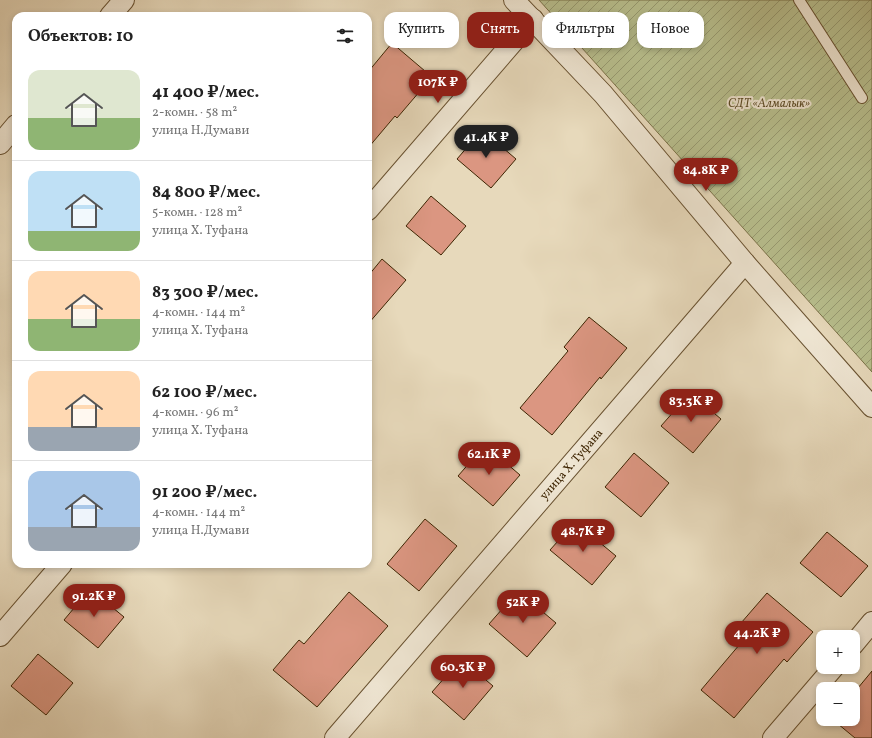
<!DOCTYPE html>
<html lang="ru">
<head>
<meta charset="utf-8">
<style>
  :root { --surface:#fff; --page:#f2f2f2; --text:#222; --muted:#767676; --line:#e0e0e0; --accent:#8f2418 }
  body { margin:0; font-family:Vollkorn,serif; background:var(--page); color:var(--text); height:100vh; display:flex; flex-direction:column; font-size:15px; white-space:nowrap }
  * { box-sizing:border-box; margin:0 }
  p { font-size:13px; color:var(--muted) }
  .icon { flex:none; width:22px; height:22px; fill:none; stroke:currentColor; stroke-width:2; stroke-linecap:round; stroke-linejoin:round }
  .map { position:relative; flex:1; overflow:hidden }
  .panel { position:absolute; left:12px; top:12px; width:360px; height:556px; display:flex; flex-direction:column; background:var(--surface); border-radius:12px; box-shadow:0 2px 6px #0003 }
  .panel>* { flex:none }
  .top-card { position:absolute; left:384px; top:12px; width:380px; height:36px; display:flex; gap:8px }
  .buttons { position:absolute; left:816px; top:630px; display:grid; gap:8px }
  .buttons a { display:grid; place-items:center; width:44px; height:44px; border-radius:8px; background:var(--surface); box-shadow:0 2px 6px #0003; font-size:20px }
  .price { position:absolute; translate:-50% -34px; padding:0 9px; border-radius:14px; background:var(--accent); color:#fff; font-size:13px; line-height:26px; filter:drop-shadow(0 1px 2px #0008) }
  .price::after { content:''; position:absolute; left:50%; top:24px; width:12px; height:9px; margin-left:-6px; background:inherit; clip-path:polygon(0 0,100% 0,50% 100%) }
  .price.active { background:#222; color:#fff }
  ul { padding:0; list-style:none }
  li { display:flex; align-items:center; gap:12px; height:100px; padding:0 16px }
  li+li { border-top:1px solid var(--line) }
  li span { display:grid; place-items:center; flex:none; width:112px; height:80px; border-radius:12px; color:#555 }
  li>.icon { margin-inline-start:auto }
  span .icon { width:48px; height:48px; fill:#fffc; stroke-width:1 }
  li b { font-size:17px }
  h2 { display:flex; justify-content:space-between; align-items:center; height:48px; padding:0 16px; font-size:17px }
  .chip { padding:0 14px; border-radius:12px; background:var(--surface); box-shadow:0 2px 6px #0003; font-size:14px; line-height:36px }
  .chip.active { background:var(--accent); color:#fff }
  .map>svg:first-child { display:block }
  .garden { fill:url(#garden-furrows); stroke:#7a7248 }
  .building { fill:#db9681; stroke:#3d2402 }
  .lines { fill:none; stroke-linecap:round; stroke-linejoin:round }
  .lane-casing { stroke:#685130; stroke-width:12 }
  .street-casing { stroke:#685130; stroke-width:22 }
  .lane { stroke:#efe6d3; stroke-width:10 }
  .street { stroke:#efe6d3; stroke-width:20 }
  .labels { text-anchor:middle; stroke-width:4; stroke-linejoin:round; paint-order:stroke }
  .park-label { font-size:12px; font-style:italic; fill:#5c4b25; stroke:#efe6d3 }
  .street-label { font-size:12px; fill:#3d2402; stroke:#efe6d3 }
</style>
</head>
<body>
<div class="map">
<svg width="872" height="738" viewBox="0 0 872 738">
  <defs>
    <pattern id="garden-furrows" width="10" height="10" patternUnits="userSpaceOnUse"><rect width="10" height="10" fill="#b8bf8e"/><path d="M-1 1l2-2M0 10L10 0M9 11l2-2" fill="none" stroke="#979b72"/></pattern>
  </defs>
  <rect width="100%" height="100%" fill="#e7d9bb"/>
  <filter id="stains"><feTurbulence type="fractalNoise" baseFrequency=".005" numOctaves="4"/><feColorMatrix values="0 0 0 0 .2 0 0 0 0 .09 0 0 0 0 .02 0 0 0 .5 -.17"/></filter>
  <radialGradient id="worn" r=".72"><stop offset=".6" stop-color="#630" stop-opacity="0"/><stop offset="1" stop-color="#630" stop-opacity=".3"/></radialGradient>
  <polygon class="garden" points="539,0 872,0 872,372"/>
  <g class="building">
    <polygon points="392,43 432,77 397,118 395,116 368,148 368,72"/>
    <polygon points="482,130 516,159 491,188 457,159"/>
    <polygon points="431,196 466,226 441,255 406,226"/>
    <polygon points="382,259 406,280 368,324 368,276"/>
    <polygon points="589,317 627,348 601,379 600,377 552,435 520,408 568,351 564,347"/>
    <polygon points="690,393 721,419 693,453 661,426"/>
    <polygon points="485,445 520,475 493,506 458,476"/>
    <polygon points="634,453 669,483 641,517 605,487"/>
    <polygon points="425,519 457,546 419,591 387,564"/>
    <polygon points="575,522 616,556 592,585 550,550"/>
    <polygon points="827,532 868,566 841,597 800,563"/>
    <polygon points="90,589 124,617 98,648 64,620"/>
    <polygon points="518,591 556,623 527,657 489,624"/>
    <polygon points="349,592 388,626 317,707 273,670 299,640 304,644"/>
    <polygon points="767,593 813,632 787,662 784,659 734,718 701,690 751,631 741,623"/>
    <polygon points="38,654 73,683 46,715 11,686"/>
    <polygon points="461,659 493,686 464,720 432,692"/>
    <polygon points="872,671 872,738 855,738 832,719 853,719 853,694"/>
  </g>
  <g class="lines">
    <g class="lane-casing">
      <polyline id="lane" points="799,0 862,98"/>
    </g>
    <g class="street-casing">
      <g id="street">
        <polyline points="514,0 603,94 745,263 872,407"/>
        <polyline points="110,16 124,0"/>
        <polyline points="0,144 16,125"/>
        <polyline points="368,210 533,19"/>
        <polyline points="0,636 62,564"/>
        <polyline points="853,645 872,622"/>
        <polyline points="335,738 745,263"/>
        <polyline points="773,738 834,667"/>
      </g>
    </g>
    <use href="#lane" class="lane"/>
    <use href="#street" class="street"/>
  </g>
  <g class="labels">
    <g class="park-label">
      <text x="769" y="107">СДТ «Алмалык»</text>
    </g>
    <g class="street-label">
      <text transform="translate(571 464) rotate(-49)" y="4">улица Х. Туфана</text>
    </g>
  </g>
  <rect width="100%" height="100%" filter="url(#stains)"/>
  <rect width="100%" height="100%" fill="url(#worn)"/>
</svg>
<div class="buttons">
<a>+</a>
<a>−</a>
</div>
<b class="price" style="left:438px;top:104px">107K ₽</b>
<b class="price active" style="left:486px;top:159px">41.4K ₽</b>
<b class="price" style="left:706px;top:192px">84.8K ₽</b>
<b class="price" style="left:691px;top:423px">83.3K ₽</b>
<b class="price" style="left:489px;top:476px">62.1K ₽</b>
<b class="price" style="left:583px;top:553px">48.7K ₽</b>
<b class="price" style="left:94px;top:618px">91.2K ₽</b>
<b class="price" style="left:523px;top:624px">52K ₽</b>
<b class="price" style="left:757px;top:655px">44.2K ₽</b>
<b class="price" style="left:463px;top:689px">60.3K ₽</b>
<div class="top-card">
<a class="chip">Купить</a>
<a class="chip active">Снять</a>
<a class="chip">Фильтры</a>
<a class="chip">Новое</a>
</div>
<section class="panel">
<h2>Объектов: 10<svg class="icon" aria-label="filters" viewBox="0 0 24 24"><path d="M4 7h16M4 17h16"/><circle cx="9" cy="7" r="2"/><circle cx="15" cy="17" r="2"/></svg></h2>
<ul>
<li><span style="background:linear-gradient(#dfe7d0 60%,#8fb573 0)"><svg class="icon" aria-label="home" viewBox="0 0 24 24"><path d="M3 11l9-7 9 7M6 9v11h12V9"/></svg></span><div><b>41 400 ₽/мес.</b><p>2-комн. · 58 m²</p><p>улица Н.Думави</p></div></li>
<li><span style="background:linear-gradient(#bfe0f5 75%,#8fb573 0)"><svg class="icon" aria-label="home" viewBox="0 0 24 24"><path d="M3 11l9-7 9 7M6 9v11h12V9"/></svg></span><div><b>84 800 ₽/мес.</b><p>5-комн. · 128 m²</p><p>улица Х. Туфана</p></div></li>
<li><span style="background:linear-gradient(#ffd9b3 60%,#8fb573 0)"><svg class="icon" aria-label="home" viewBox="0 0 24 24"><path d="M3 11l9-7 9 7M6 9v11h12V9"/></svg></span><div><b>83 300 ₽/мес.</b><p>4-комн. · 144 m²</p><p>улица Х. Туфана</p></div></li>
<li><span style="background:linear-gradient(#ffd9b3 70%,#9aa5b1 0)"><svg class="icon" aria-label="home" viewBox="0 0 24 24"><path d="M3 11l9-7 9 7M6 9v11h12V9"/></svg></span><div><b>62 100 ₽/мес.</b><p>4-комн. · 96 m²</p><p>улица Х. Туфана</p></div></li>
<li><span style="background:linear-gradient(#a9c7e8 70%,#9aa5b1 0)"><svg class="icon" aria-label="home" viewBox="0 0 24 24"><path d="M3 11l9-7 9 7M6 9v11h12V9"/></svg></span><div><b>91 200 ₽/мес.</b><p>4-комн. · 144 m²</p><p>улица Н.Думави</p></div></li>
</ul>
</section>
</div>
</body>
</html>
